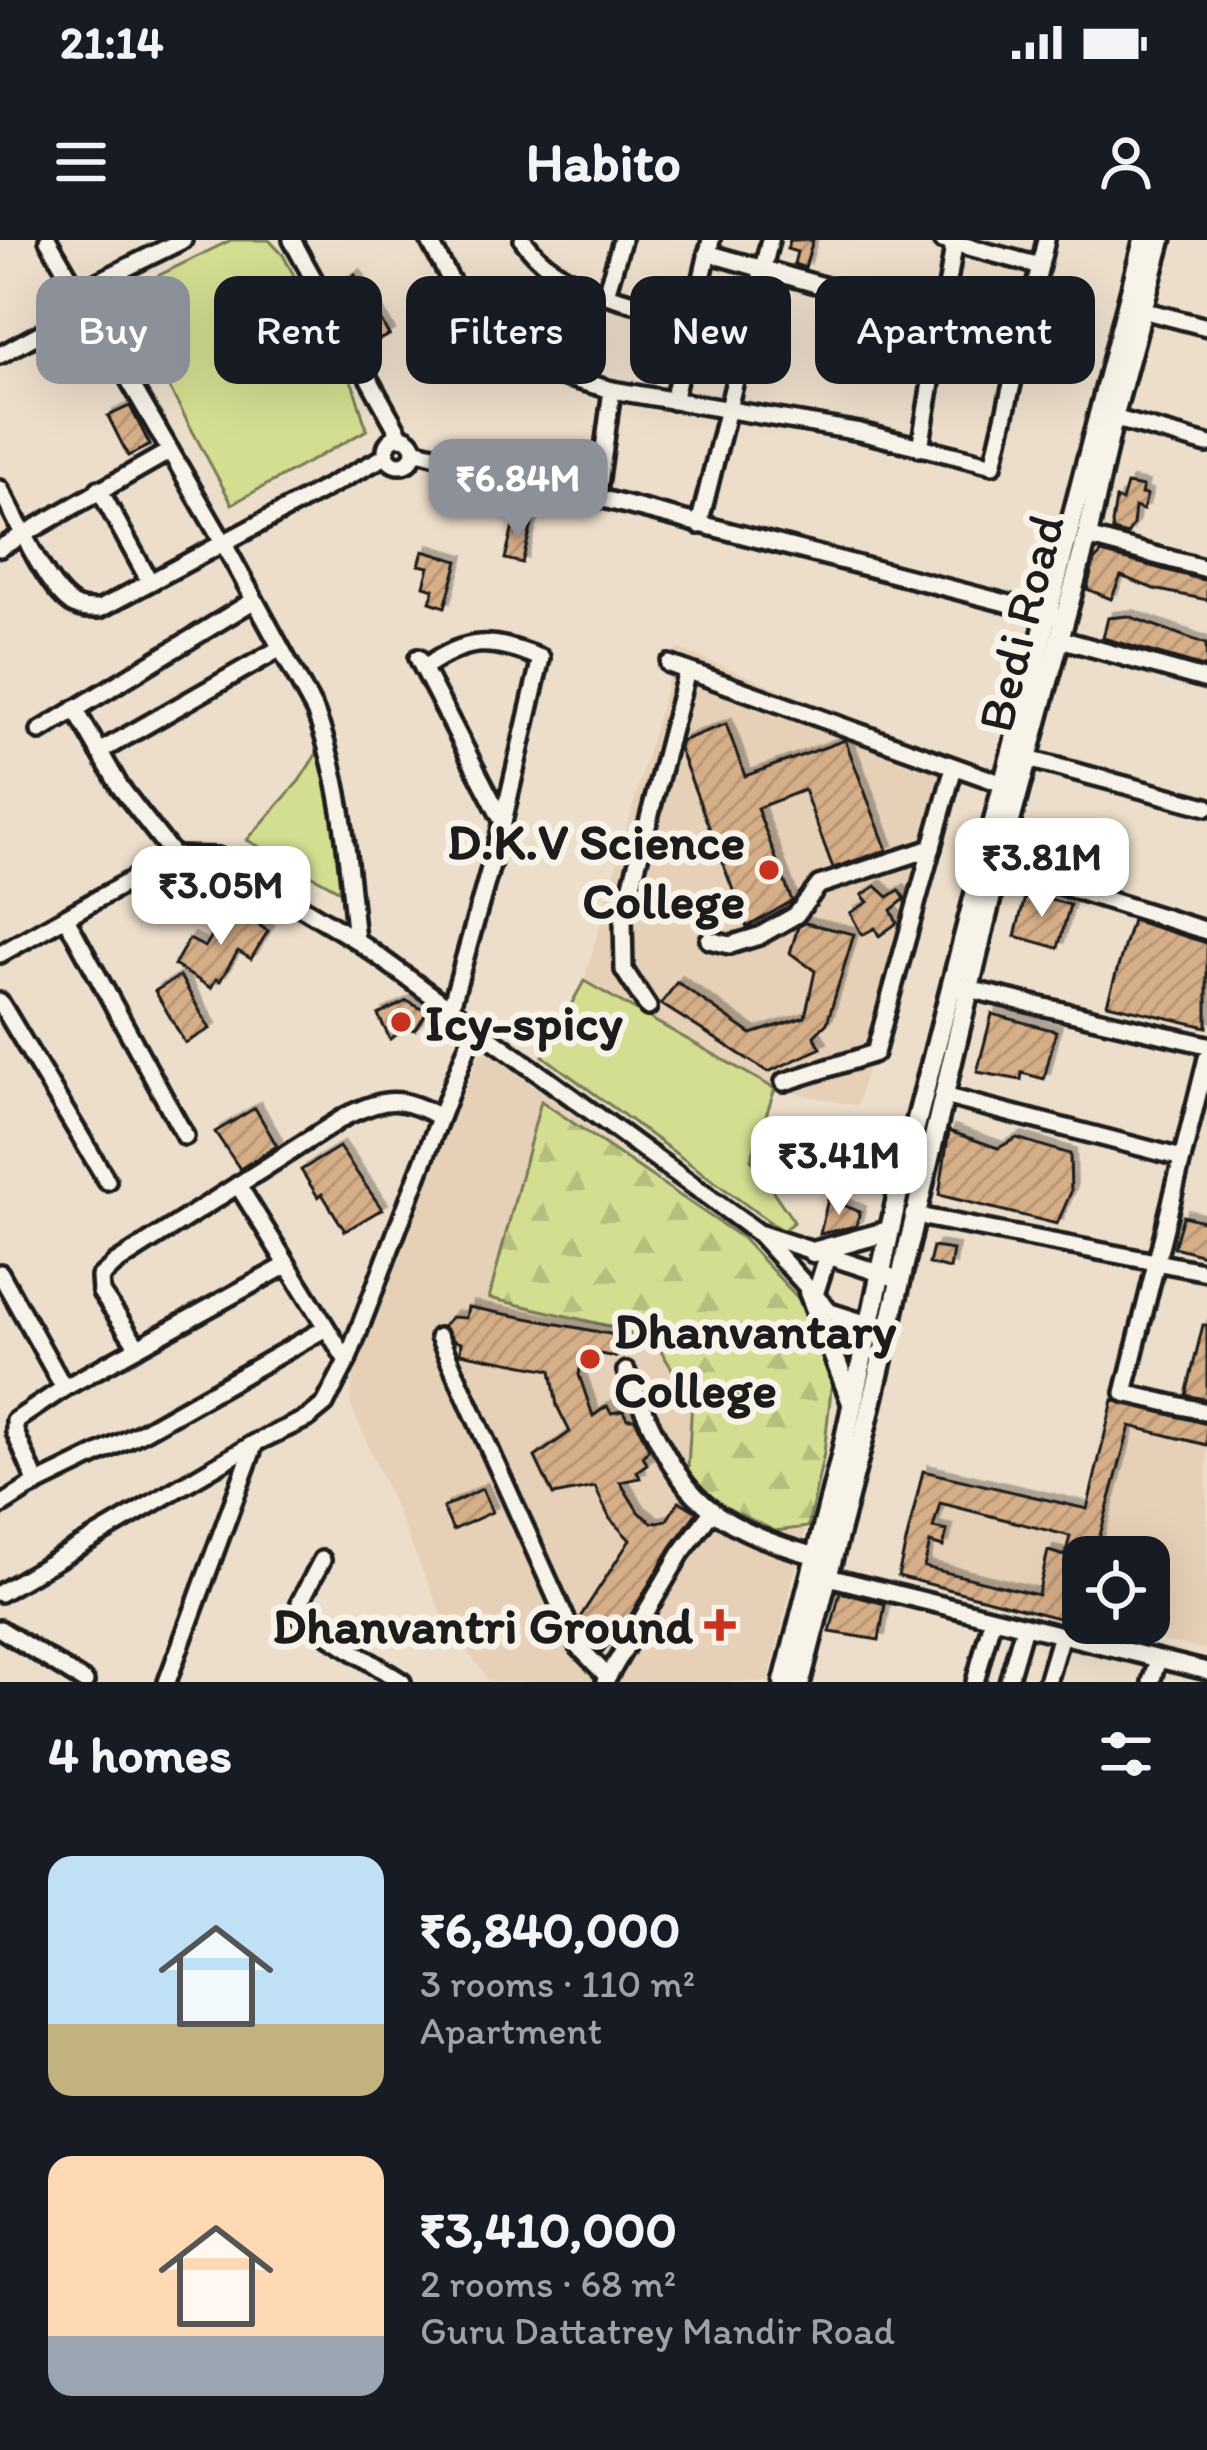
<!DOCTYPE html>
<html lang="en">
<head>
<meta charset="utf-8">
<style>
  :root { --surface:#171b24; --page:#242831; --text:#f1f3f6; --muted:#9ea1a6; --accent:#8c9099 }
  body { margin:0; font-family:Itim,sans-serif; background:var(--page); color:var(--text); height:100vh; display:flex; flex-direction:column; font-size:45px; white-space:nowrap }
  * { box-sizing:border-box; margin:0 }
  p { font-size:39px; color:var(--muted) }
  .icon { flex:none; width:66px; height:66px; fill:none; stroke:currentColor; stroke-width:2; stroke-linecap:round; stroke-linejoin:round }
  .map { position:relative; height:1442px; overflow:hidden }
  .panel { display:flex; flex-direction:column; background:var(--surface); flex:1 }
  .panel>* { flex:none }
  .banner { position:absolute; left:36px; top:36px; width:1137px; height:108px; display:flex; gap:24px }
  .controls { position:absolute; left:1062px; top:1296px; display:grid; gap:24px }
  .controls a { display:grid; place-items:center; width:108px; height:108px; border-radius:24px; background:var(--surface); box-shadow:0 12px 48px #0002; font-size:60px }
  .price { position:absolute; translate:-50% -102px; padding:0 27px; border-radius:24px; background:#fff; color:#222; font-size:39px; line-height:78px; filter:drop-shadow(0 3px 6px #0008) }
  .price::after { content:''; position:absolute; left:50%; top:72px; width:36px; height:27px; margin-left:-18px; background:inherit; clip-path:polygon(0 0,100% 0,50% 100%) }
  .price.on { background:var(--accent); color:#fff }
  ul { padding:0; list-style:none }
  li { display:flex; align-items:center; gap:36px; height:300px; padding:0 48px }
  li span { display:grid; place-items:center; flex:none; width:336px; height:240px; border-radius:24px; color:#555 }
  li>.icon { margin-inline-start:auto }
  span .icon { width:144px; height:144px; fill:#fffc; stroke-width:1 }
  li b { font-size:51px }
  h2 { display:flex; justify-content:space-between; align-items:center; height:144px; padding:0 48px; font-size:51px }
  .pill { padding:0 42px; border-radius:24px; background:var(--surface); box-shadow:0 12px 48px #0002; font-size:42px; line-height:108px }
  .pill.on { background:var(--accent); color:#fff }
  .status { display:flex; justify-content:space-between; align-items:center; height:84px; padding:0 60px; background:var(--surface); direction:ltr }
  .status svg { height:33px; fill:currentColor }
  header { display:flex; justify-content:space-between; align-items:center; height:156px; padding:0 48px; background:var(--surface); font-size:54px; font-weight:700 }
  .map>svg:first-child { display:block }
  .built { fill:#e6d0b7; fill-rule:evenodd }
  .forest { fill:url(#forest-firs); stroke:#787d56; stroke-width:3 }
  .park { fill:#d3de91; stroke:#787d56; stroke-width:3 }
  .building { fill:url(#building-hatch); stroke:#1c1c1c; stroke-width:3; fill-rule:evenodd; filter:url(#shadow) }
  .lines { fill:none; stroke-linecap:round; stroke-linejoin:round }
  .minor-casing { stroke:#1c1c1c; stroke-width:24 }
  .major-casing { stroke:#1c1c1c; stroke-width:27 }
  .minor { stroke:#f7f3e8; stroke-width:15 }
  .major { stroke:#f7f3e8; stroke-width:18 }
  .poi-dot { fill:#c8321e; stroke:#f7f3e8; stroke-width:4.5 }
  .labels { text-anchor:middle; stroke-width:12; stroke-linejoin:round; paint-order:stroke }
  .street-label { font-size:51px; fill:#1c1c1c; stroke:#f7f3e8 }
  .poi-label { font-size:51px; font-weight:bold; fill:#1c1c1c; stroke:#f7f3e8; text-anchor:end }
</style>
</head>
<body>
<div class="status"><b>21:14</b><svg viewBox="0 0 49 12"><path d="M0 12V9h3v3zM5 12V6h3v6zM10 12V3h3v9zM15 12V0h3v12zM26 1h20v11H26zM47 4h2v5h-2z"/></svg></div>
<header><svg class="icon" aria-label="menu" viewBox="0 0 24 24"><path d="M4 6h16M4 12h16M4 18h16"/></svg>Habito<svg class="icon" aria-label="person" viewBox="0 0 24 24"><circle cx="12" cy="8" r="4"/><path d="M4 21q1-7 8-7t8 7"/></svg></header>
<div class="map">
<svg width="1207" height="1442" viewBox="0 0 1207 1442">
  <defs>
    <pattern id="forest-firs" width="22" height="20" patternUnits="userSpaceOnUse" patternTransform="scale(3)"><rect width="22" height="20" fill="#d3de91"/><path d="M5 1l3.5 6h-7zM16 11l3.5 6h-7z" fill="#b5be7c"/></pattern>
    <pattern id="building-hatch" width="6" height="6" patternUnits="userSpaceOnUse" patternTransform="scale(3)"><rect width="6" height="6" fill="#d6ae88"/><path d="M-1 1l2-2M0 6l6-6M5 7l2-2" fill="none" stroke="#b79575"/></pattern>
    <filter id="shadow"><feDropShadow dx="5.5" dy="-5.5" stdDeviation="0" flood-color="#0004"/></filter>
  </defs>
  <rect width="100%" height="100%" fill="#eddecb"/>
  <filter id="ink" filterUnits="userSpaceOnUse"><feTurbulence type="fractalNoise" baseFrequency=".00833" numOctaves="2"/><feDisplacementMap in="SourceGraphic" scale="24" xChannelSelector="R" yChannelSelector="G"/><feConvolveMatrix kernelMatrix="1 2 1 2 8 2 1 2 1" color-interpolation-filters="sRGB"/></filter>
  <g filter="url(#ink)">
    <g class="built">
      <polygon points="677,408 953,518 857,866 776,849 751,918 794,982 782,991 543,816 584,741"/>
      <polygon points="483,808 752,1009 804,1061 832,1143 824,1213 768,1442 490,1442 444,1380 350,1164 359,1096"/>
      <path d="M1130,1186l77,19v205l-130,-27 -179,-47 25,-105 181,42zM1083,1317h66v66h-66z"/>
    </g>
    <polygon class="forest" points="541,861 742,998 799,1059 832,1141 824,1213 808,1287 775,1291 713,1261 687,1243 692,1161 659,1108 618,1088 489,1058"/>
    <g class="park">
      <polygon points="231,0 269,0 283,15 353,145 367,190 232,264 119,55"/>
      <polygon points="326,499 344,601 342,652 247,600 299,541"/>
      <polygon points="584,741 775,849 751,919 794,982 782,991 543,816"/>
    </g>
    <g class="building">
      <polygon points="790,0 813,0 805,28 794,24 797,12 787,9"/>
      <polygon points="355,35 389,95 370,104 340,44"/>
      <polygon points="130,166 150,205 128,216 108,176"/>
      <polygon points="1127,244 1143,247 1141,254 1147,255 1143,270 1135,267 1133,285 1127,295 1113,291 1112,284 1116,259 1122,261"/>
      <polygon points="515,279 532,284 522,323 505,319"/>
      <polygon points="423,311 458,321 445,367 430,362 434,349 424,346 429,327 419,325"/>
      <polygon points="1102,313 1207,341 1207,360 1154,349 1121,336 1111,359 1087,349 1094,321"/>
      <polygon points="1128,376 1206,404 1207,428 1103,398 1108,378"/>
      <polygon points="726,484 745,536 845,500 887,610 833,628 804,550 757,568 792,661 747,687 679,508 681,501"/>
      <polygon points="876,646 888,657 899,650 905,659 891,670 897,683 879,696 875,688 862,695 850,673 868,662 862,655"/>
      <polygon points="1026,653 1070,665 1058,708 1015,696"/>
      <polygon points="230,667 268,691 251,719 238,711 220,741 216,739 211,748 174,725 189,699 205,707"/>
      <polygon points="1132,680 1207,703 1207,787 1107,764"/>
      <polygon points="805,683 854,694 827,783 814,796 821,808 768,832 661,764 677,742 751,794 805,777 815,731 790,713 798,687"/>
      <polygon points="180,736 210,789 185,803 155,751"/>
      <polygon points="407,761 427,772 415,790 407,788 390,799 378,775"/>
      <polygon points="992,774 1056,791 1044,839 1022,833 1021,840 977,832"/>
      <polygon points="255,868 277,906 240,929 215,892"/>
      <polygon points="949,891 998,908 1017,898 1070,914 1071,952 1057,984 939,955"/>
      <polygon points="339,907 382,969 345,991 322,954 318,957 301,930"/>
      <polygon points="828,959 860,972 856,986 820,994"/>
      <polygon points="1183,976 1207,982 1207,1016 1174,1007"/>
      <polygon points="933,1007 953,1010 950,1029 929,1024"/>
      <polygon points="468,1067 620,1096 616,1117 595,1113 581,1124 579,1135 593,1176 607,1166 611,1173 623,1171 627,1179 635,1179 649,1209 643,1216 647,1224 637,1231 640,1238 620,1242 639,1273 653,1283 667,1280 679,1261 697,1272 671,1307 614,1403 611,1401 602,1412 588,1399 584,1390 587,1385 579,1379 630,1300 610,1279 595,1247 553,1255 535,1217 570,1192 557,1166 551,1130 460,1113 461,1103 454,1101 443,1086 451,1077 466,1078"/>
      <polygon points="1203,1085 1207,1085 1207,1160 1186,1155"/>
      <path d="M1113,1160l94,24v21l-77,-19 -36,131h-11v43l-6,23 -179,-47 25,-105 164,38zM940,1263l130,33 -5,20 -17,-5 -10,44 -114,-28 6,-24 13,4 4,-16 -14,-3z"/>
      <polygon points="482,1249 492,1272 453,1290 443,1268"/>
      <polygon points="840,1352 885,1364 879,1400 830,1392"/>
    </g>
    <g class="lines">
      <g class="minor-casing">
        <g id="minor">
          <path d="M48,0l176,304 91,167c28,72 33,152 41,229"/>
          <polyline points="292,0 401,197"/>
          <polyline points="429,0 492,117 612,150 860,192 993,225 1046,0"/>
          <path d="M523,0c37,53 109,61 168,78"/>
          <polyline points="942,0 1040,26"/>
          <polyline points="707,13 1021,102"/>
          <polyline points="77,52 183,0"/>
          <polyline points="606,54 622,0"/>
          <polyline points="1142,70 1207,87"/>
          <polyline points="0,115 87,68"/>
          <polyline points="673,161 711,0"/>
          <polyline points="1113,178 1207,204"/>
          <circle cx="400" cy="211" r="14"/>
          <polyline points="920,208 955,0"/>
          <polyline points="414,210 1056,376"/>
          <path d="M0,249c18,31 43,95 72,115 10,6 18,5 28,5l286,-153"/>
          <polyline points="99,249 150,342"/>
          <polyline points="597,259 612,150"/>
          <polyline points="699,285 770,0"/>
          <polyline points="1087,297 1207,329"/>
          <polyline points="0,308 170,211"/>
          <polyline points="1060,399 1207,440"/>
          <polyline points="418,418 503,582"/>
          <polyline points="669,424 1003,544"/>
          <path d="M423,428c47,-31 65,-30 118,-10l-38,164 -52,185"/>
          <polyline points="75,469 120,547 174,616"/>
          <polyline points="40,491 253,361"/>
          <polyline points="99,512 279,409"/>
          <polyline points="1028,519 1207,567"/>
          <polyline points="998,626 1207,691"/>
          <polyline points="66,678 185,896"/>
          <polyline points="709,700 730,705 759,696 796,675 819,645 932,608"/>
          <polyline points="0,714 174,616 218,617 356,700 758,993 830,1072 877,1087"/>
          <polyline points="960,747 1207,805"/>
          <polyline points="0,762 107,941"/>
          <polyline points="648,767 624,730 623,679 687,431"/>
          <polyline points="1207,818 1124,1153 1207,1172"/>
          <polyline points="784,842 875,813 954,527"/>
          <polyline points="944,856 1182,918"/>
          <polyline points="238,945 347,1121"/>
          <polyline points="913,975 1207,1032"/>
          <polyline points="761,994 892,1037"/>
          <polyline points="0,1033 64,1148"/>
          <polyline points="814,1058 827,1017"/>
          <polyline points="439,1097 578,1406 608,1437"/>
          <path d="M138,1107l-37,-55 -1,-15 16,-14 230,-147c40,-19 55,-20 94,1"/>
          <path d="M626,1131c51,113 64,150 190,185"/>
          <polyline points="37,1244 15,1192 15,1181 64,1148 287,1025"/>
          <polyline points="0,1266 28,1248 141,1193 326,1088"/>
          <polyline points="322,1320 300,1362 301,1378 402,1442"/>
          <polyline points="828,1337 1207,1431"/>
          <polyline points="0,1353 255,1203 308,1178 325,1164 347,1121 476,784"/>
          <polyline points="0,1389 85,1442"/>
          <polyline points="167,1442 255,1203"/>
          <polyline points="605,1442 681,1313 711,1273"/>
          <polyline points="975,1442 992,1380"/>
          <polyline points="1008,1442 1024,1387"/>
          <polyline points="1047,1442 1061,1395"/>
          <polyline points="1151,1442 1158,1419"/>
        </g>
      </g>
      <g class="major-casing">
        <g id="major">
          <polyline points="813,1012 889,991"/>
          <polyline points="809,1052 851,1160"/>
          <polyline points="784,1442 841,1217 898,953 1144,0"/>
          <polyline points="800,1442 862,1203 998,626 1087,297 1113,178 1161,0"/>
        </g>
      </g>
      <use href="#minor" class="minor"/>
      <use href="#major" class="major"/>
    </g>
  </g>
  <g class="poi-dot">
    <circle cx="769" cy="630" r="12"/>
    <circle cx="401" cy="782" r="12"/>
    <circle cx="590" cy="1119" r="12"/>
    <path d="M714 1367h12v12h12v12h-12v12h-12v-12h-12v-12h12z"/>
  </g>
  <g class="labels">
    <g class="street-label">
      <text transform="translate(1020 383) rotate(-76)" y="18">Bedi Road</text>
    </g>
    <g class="poi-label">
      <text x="745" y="619">D.K.V Science<tspan x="745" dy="59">College</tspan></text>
      <text x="425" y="800" text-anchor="start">Icy-spicy</text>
      <text x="614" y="1108" text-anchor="start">Dhanvantary<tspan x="614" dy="59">College</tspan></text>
      <text x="693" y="1403">Dhanvantri Ground</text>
    </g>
  </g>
</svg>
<div class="controls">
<a><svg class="icon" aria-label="locate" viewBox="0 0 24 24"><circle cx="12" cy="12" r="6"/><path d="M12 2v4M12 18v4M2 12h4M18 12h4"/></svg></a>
</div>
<b class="price on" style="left:518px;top:301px">₹6.84M</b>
<b class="price" style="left:1042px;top:680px">₹3.81M</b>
<b class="price" style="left:221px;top:708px">₹3.05M</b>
<b class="price" style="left:839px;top:978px">₹3.41M</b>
<div class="banner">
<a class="pill on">Buy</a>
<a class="pill">Rent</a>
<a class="pill">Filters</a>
<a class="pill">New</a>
<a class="pill">Apartment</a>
</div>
</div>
<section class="panel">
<h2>4 homes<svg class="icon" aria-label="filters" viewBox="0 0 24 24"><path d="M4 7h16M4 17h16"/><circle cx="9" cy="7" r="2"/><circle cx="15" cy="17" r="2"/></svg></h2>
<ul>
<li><span style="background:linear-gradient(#bfe0f5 70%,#c2b280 0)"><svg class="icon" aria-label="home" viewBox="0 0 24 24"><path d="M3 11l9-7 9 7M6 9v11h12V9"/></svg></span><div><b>₹6,840,000</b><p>3 rooms · 110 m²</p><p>Apartment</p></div></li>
<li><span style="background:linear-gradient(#ffd9b3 75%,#9aa5b1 0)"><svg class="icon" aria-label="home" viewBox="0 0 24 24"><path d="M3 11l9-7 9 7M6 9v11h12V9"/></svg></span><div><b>₹3,410,000</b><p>2 rooms · 68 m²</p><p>Guru Dattatrey Mandir Road</p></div></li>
</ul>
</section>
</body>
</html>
